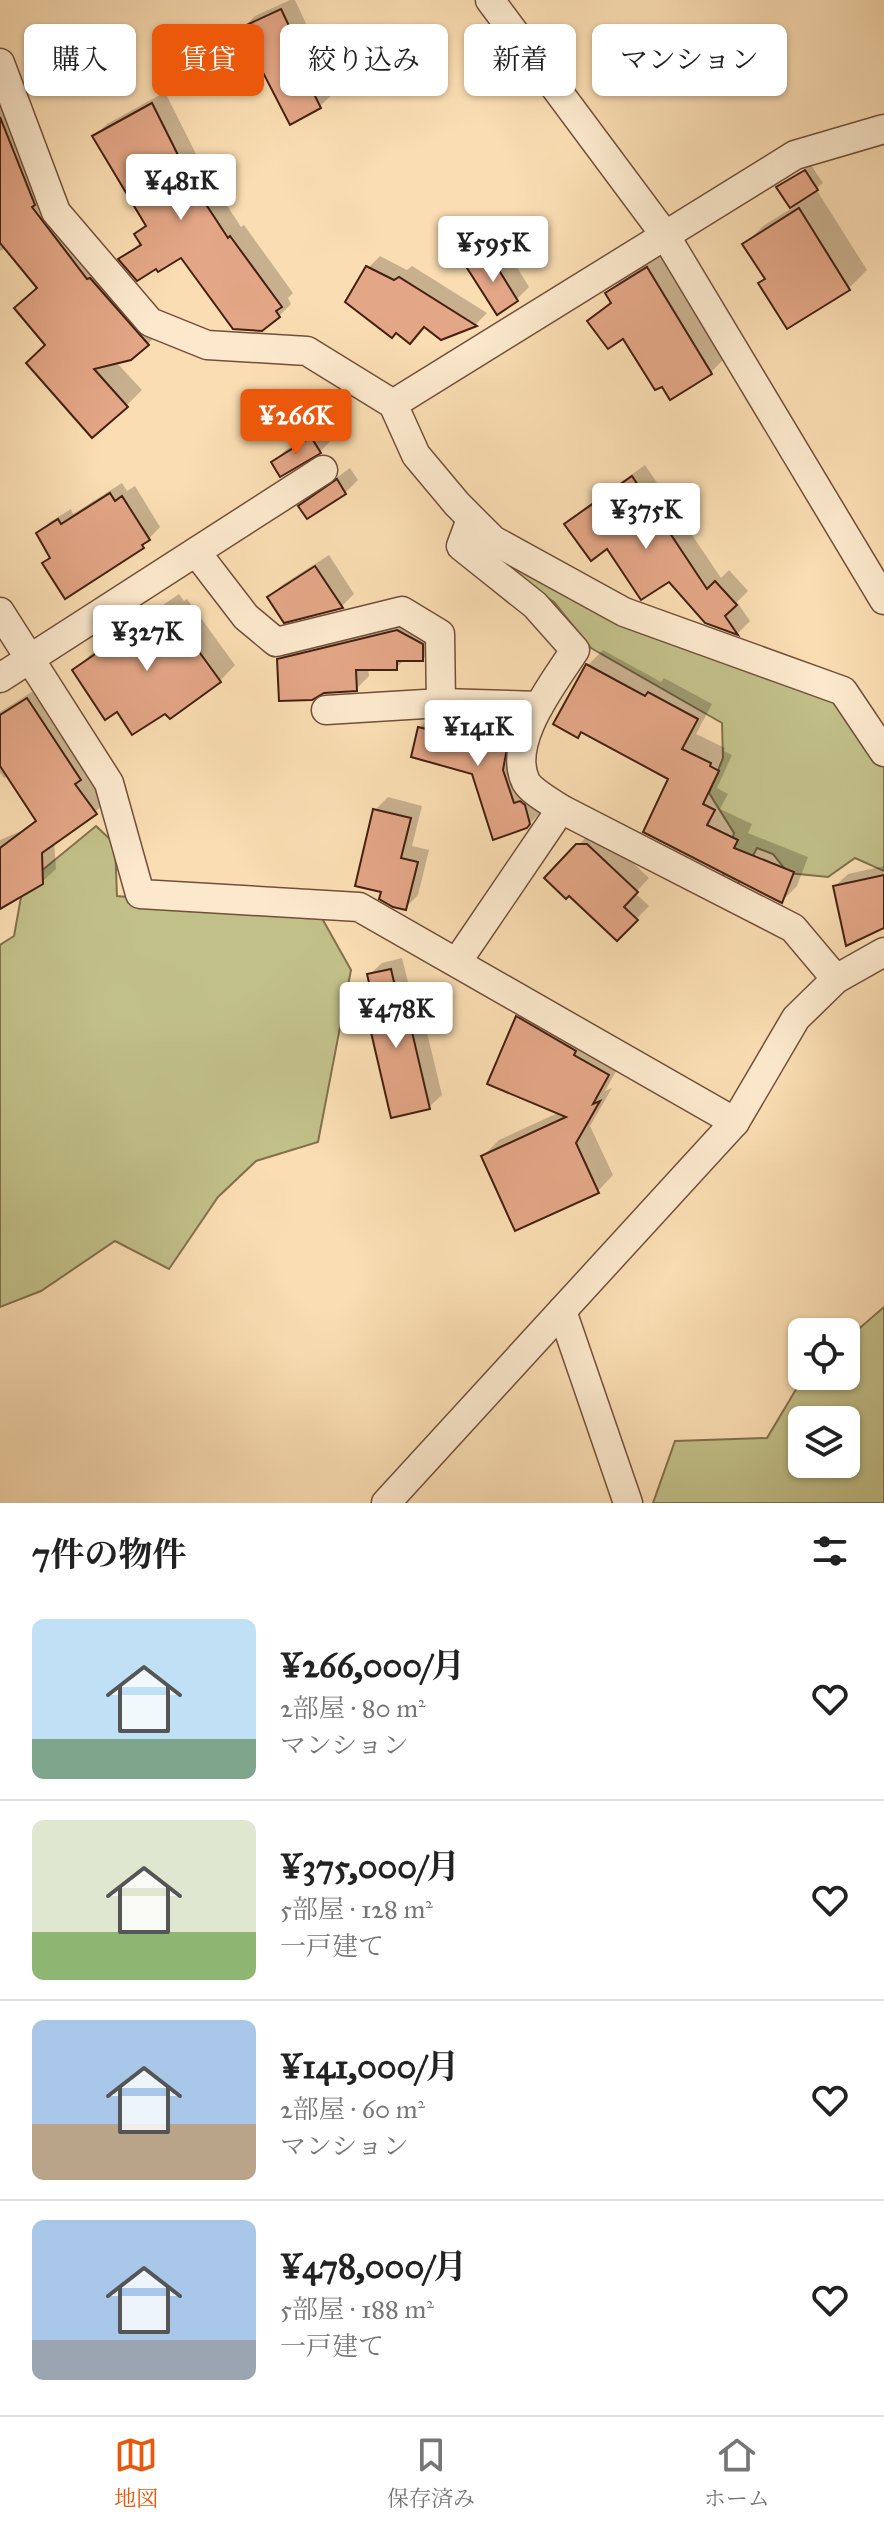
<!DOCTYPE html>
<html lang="ja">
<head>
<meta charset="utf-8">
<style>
  :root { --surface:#fff; --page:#f6f6f6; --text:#222; --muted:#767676; --line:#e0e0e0; --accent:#ea580c }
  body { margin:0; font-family:"IM FELL Great Primer","Noto Serif JP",serif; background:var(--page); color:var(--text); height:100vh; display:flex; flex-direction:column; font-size:30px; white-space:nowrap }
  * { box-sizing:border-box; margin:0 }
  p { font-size:26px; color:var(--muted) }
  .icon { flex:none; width:44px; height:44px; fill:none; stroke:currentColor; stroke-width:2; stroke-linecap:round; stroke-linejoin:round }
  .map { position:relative; height:1503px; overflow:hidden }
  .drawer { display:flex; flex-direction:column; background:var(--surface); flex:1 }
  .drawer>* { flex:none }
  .hud { position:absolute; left:24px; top:24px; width:836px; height:72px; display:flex; gap:16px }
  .fabs { position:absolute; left:788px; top:1318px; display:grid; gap:16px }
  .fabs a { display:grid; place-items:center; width:72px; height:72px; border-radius:12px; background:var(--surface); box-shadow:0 2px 6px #0004; font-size:40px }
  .price { position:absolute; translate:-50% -68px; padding:0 18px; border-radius:8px; background:#fff; color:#222; font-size:26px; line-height:52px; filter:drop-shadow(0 2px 4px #0008) }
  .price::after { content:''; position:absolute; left:50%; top:48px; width:24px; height:18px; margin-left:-12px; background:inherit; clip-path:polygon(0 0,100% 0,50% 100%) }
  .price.current { background:var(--accent); color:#fff }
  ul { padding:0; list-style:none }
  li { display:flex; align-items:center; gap:24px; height:200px; padding:0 32px }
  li+li { border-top:2px solid var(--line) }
  li span { display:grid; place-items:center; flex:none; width:224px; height:160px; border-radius:12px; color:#555 }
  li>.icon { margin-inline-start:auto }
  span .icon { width:96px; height:96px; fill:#fffc; stroke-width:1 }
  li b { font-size:34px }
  h2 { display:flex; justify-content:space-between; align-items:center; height:96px; padding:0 32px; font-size:34px }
  .tag { padding:0 28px; border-radius:12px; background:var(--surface); box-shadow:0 2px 6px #0004; font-size:28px; line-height:72px }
  .tag.current { background:var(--accent); color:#fff }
  .tab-bar { display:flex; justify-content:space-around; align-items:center; height:112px; border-top:2px solid var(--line); background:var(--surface); font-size:22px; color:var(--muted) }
  .tab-bar a { display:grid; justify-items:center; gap:4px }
  .tab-bar .current { color:var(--accent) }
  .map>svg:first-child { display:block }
  .green { fill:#c2c089; stroke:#83704e; stroke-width:2; fill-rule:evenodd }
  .shadow { fill:#0003 }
  .building { fill:#e3a686; stroke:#442012; stroke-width:2 }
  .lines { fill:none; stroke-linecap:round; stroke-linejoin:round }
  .street-casing { stroke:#724f3a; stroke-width:31 }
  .street { stroke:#fce9cd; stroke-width:28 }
</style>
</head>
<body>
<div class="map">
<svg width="884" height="1503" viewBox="0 0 884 1503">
  <rect width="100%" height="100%" fill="#faddb2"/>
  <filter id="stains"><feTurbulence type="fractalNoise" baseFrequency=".0025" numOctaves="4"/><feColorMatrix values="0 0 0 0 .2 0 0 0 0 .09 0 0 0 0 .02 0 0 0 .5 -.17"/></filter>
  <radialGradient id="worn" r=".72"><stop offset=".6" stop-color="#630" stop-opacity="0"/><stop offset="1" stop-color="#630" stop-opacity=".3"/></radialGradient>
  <g class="green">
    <polygon points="487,545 837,699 884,764 884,871 855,858 828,877 788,873 773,854 757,848 737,886 722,880 734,833 709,793 723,758 722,723 591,648 554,602 479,553"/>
    <polygon points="96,826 115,844 117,896 319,913 351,970 318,1142 256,1161 218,1197 169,1269 115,1241 41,1291 0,1307 0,945 14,936 23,886"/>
    <path d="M884,1307v196h-231l22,-62 92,-3 37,-62h42v-36zM846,1420v44h-44v-44z"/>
  </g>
  <g class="shadow">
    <polygon points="290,0 295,0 330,75 325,80 333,94 320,106 243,28 255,16"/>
    <polygon points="0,71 50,188 163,328 148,344 116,362 142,390 126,406 48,344 17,308 38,287 6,248 0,251"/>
    <polygon points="165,92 204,170 241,227 244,225 293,293 288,298 291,304 279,316 182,255 121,259 141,242 136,234 147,223 95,136 107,124"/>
    <polygon points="811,165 823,183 816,189 867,270 848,289 761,283 766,278 745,244 763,226 792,208 779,187"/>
    <polygon points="502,243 529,287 517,299 497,312 469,268 482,256"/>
    <polygon points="665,252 728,355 711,372 590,321 611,301 607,294 624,277"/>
    <polygon points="380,256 407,270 412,266 487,313 476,324 441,338 425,326 410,341 368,268"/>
    <polygon points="324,426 332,439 320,452 273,462 286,450"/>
    <polygon points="645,465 721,578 729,570 748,591 737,602 750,621 738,633 706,621 669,580 567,524 579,512"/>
    <polygon points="350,468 358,480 345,493 301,506 314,494"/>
    <polygon points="122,483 127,491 135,486 160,527 142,546 52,556 38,534 50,522 71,509 73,514"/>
    <polygon points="329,555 354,594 342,606 285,620 270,597 282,585"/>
    <polygon points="179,594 184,601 187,599 235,665 220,681 166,711 118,709 75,671 90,655"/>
    <polygon points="411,618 435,647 423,659 405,659 396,668 368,668 369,676 356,689 279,659 292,647"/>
    <polygon points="603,650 661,682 664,678 712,704 696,734 725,748 724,751 732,755 717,788 728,794 720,809 752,824 748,833 808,857 797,886 782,901 646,831 670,778 583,731 578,736 588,665"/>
    <polygon points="41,686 109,799 95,812 54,841 56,869 42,882 0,907 0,840 21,831 37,819 8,775 4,778 0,773 0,712"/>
    <polygon points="528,708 520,751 545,808 526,827 474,773 419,728 438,710"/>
    <polygon points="388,797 422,806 412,846 429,850 418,895 405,908 383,890 375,810"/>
    <polygon points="591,832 600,832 649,878 635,893 649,906 617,939 569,894 547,878"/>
    <polygon points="884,866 884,926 835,886 848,874"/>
    <polygon points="402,958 415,1010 421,1008 442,1095 429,1107 372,1029 380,1022 369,975 382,963"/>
    <polygon points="533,1002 623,1059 605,1091 612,1088 590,1126 613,1175 598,1191 483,1156 499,1140 560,1112 518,1018"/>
  </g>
  <g class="building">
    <polygon points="281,9 319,89 313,92 321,108 290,125 240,28"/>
    <polygon points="152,103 192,183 228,238 230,236 282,307 276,311 280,317 262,331 233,329 181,258 158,272 156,269 137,281 118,259 141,245 134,234 146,226 92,136"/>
    <polygon points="0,117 35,205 32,207 87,279 90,278 149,345 131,360 94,369 128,407 92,438 26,363 45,345 14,308 37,288 0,243"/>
    <polygon points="805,170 818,190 790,208 776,187"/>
    <polygon points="799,208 850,290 787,329 758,283 765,279 742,244"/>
    <polygon points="489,254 518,301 497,315 467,268"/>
    <polygon points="366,266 394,280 399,277 477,326 441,340 424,327 410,344 396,333 392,338 345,302"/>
    <polygon points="647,267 712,374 670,400 662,387 655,390 623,339 608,349 587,321 611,303 605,293"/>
    <polygon points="311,437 321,453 280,477 271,462"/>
    <polygon points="632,476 707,589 715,581 737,605 725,616 738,635 705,623 669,582 641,600 607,549 591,561 564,524"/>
    <polygon points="337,479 346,494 307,519 298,506"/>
    <polygon points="110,493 115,501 122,496 150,540 142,545 144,548 65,599 42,563 50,558 36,533 58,519 61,524"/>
    <polygon points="315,566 343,608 284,623 267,597"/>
    <polygon points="162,608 168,615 171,613 221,682 170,719 165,714 132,735 117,712 105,720 72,670"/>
    <polygon points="397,630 423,644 423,661 397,661 397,670 356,670 357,691 324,693 312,700 279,701 277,659"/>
    <polygon points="586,664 645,696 648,692 698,719 682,749 711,763 710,766 719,771 703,804 715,810 707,825 738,840 734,848 794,872 782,903 643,832 668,779 581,732 578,738 553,724"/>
    <polygon points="27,698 81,780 75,784 97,814 42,853 43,884 0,909 0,848 36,821 0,766 0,715"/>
    <polygon points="474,721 511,726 503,770 514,803 520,801 525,805 530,824 527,828 493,840 472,774 411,757 418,727 443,733 444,723 466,728 467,723 473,725"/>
    <polygon points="373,809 411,818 401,858 418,862 406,910 393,907 379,899 381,892 355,886"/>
    <polygon points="576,844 587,844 638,892 624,907 638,920 617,941 569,896 566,899 544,878"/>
    <polygon points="884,875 884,928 846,946 833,886"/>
    <polygon points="391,969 403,1021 409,1019 430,1109 391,1118 370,1028 379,1026 367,974"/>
    <polygon points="516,1016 576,1051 574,1055 609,1075 593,1104 600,1101 576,1143 599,1193 515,1231 481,1156 566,1117 487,1084"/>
  </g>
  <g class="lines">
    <g class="street-casing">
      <g id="street">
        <polyline points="490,0 665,235 884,600"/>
        <polyline points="0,63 56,212 150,322 207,345 307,351 393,404 795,155 884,129"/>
        <polyline points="393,404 416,455 457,504 493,540 624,612 843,691 884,752"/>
        <polyline points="196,552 246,617 276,642 402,611 440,634 441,703"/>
        <polyline points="0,612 109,783 140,894 359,907 735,1122"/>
        <polyline points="0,678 323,470"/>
        <polyline points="326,710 441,703 539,706"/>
        <polyline points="561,809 793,928 836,979"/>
        <path d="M457,962l104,-153c-10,-7 -29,-17 -35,-27 -20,-40 28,-99 49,-132l-40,-45 -74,-59 10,-27"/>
        <polyline points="562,1311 628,1503"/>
        <polyline points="386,1503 735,1122 796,1018 836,979 884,952"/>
      </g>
    </g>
    <use href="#street" class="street"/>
  </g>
  <rect width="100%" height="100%" filter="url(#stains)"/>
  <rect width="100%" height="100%" fill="url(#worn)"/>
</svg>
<div class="fabs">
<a><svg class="icon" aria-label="locate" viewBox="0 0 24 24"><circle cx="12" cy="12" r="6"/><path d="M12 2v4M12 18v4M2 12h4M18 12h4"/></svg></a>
<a><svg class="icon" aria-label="layers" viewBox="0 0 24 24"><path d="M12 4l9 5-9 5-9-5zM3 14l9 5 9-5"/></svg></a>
</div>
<b class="price" style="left:181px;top:222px">¥481K</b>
<b class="price" style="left:493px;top:284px">¥595K</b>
<b class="price current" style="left:296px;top:457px">¥266K</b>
<b class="price" style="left:646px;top:551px">¥375K</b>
<b class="price" style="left:147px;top:673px">¥327K</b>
<b class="price" style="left:478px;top:768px">¥141K</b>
<b class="price" style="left:396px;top:1050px">¥478K</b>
<div class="hud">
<a class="tag">購入</a>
<a class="tag current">賃貸</a>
<a class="tag">絞り込み</a>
<a class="tag">新着</a>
<a class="tag">マンション</a>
</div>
</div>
<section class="drawer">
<h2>7件の物件<svg class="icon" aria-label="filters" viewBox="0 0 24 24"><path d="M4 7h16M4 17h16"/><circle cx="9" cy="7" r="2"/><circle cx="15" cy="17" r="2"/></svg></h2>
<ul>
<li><span style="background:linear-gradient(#bfe0f5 75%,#7fa58c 0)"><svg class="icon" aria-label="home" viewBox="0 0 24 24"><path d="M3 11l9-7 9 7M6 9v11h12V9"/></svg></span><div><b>¥266,000/月</b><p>2部屋 · 80 m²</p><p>マンション</p></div><svg class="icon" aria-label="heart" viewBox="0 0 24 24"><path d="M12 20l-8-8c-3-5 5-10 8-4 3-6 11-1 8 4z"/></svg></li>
<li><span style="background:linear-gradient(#dfe7d0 70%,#8fb573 0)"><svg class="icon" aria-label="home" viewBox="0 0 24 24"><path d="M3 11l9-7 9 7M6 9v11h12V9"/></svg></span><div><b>¥375,000/月</b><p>5部屋 · 128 m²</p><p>一戸建て</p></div><svg class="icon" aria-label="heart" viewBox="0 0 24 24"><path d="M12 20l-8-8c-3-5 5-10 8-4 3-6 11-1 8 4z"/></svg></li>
<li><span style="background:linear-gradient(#a9c7e8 65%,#b9a48a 0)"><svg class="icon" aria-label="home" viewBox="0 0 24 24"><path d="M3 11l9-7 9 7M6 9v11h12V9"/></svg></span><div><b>¥141,000/月</b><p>2部屋 · 60 m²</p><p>マンション</p></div><svg class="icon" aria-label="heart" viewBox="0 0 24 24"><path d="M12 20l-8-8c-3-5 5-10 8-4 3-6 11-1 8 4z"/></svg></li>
<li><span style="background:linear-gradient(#a9c7e8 75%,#9aa5b1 0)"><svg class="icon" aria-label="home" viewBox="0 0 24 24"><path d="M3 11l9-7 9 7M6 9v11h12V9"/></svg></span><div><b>¥478,000/月</b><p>5部屋 · 188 m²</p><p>一戸建て</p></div><svg class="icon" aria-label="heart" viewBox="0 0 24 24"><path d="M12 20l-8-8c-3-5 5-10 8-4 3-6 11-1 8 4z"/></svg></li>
</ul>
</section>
<nav class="tab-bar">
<a class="current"><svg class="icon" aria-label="map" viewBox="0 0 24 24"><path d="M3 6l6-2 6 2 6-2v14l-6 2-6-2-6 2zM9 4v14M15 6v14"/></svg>地図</a>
<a><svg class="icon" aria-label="saved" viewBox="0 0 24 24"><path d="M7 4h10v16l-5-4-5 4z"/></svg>保存済み</a>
<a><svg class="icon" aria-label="home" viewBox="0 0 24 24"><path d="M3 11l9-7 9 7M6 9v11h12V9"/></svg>ホーム</a>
</nav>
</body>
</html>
